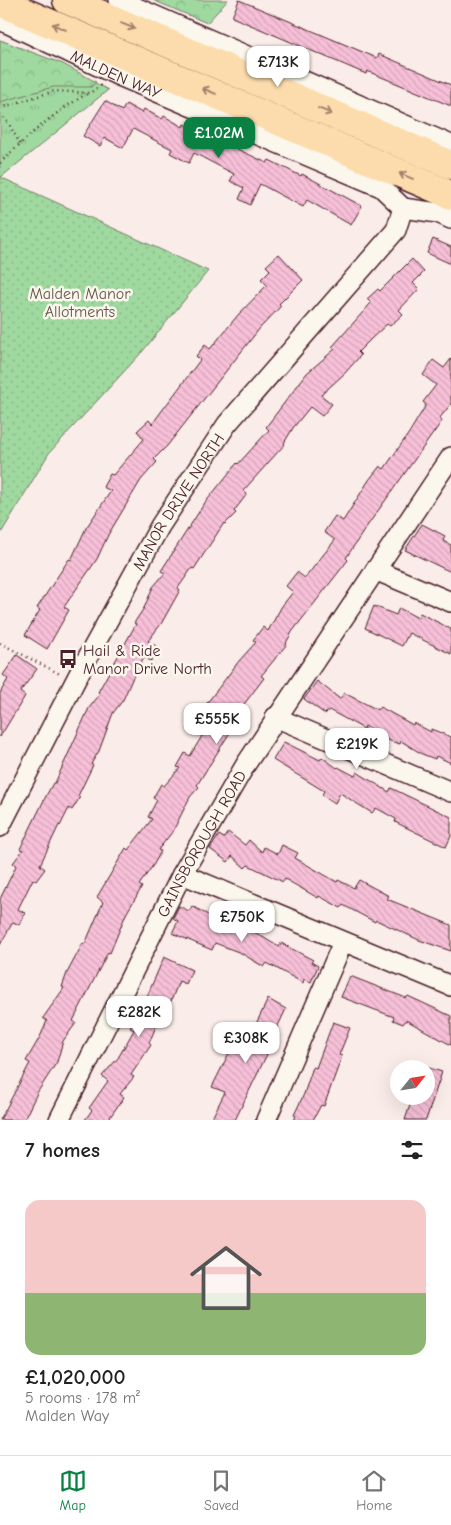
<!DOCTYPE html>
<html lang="en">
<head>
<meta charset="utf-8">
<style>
  :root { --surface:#fff; --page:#f6f6f6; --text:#202124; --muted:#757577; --line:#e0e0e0; --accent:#0b8043 }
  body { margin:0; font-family:"Comic Neue",sans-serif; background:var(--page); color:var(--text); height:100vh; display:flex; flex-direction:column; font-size:19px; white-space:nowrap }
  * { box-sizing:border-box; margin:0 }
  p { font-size:16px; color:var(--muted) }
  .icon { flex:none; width:28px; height:28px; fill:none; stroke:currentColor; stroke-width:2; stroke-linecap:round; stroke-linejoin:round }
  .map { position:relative; height:1120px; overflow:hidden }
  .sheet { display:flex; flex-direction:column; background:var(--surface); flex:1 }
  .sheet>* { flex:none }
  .needle { width:32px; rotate:60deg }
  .tools { position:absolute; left:390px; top:1060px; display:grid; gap:10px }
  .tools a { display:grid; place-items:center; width:45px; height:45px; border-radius:50%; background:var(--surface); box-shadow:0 5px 20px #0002; font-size:25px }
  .price { position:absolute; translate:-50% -42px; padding:0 11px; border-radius:10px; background:#fff; color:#222; font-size:16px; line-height:32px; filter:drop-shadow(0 1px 2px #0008) }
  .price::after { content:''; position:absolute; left:50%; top:30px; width:15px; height:11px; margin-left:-8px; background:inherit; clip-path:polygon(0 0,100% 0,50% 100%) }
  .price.on { background:var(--accent); color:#fff }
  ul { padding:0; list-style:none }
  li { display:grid; align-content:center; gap:10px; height:265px; padding:0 25px }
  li+li { border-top:1px solid var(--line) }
  li span { display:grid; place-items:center; height:155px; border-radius:15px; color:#555 }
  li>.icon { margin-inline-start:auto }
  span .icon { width:90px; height:90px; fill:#fffc; stroke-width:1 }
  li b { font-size:21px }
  h2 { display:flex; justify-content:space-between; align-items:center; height:60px; padding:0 25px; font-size:21px }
  .tab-bar { display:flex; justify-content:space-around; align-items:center; height:70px; border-top:1px solid var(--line); background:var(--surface); font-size:14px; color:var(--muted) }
  .tab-bar a { display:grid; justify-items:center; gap:2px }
  .tab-bar .on { color:var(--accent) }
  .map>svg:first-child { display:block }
  .grass { fill:url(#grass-tufts); stroke:#747c65 }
  .forest { fill:url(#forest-crowns); stroke:#747c65 }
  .garden { fill:url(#garden-dots); stroke:#747c65 }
  .building { fill:url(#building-back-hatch); stroke:#4a1f2b }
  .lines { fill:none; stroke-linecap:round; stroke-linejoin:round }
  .minor-casing { stroke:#4a1f2b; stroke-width:22 }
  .highway-casing { stroke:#4a1f2b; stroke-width:31 }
  .path { stroke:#4a1f2b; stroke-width:2.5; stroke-dasharray:1 4; stroke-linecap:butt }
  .minor { stroke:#fbf7ec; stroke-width:19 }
  .highway { stroke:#fcdcac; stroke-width:28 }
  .oneway { stroke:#a37e6c }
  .labels { text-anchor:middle; stroke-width:5; stroke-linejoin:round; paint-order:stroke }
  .street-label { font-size:16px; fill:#4a1f2b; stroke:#fbf7ec }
  .park-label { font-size:16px; fill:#64574e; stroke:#fbf7ec }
  .poi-label { font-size:16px; fill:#4a1f2b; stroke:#fbf7ec; text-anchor:start }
</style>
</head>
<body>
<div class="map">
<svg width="451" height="1120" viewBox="0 0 451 1120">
  <defs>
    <pattern id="grass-tufts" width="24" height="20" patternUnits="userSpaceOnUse" patternTransform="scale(1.25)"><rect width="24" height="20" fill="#9fd99f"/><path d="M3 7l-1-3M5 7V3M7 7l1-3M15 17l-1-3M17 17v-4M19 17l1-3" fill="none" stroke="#8aba89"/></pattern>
    <pattern id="forest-crowns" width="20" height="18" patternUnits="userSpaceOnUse" patternTransform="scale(1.25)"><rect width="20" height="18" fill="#9fd99f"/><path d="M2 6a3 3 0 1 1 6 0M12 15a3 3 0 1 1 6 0" fill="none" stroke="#8aba89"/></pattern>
    <pattern id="garden-dots" width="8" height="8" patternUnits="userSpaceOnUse" patternTransform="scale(1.25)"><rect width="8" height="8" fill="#9fd99f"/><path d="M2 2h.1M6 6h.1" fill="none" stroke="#8aba89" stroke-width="1.8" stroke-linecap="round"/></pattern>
    <pattern id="building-back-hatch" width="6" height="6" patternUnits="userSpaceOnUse" patternTransform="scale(1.25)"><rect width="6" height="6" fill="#f7c0d8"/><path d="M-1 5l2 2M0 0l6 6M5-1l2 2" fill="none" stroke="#d5a5ba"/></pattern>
  </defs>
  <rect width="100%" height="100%" fill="#faece8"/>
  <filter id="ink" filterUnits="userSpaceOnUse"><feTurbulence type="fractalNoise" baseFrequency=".02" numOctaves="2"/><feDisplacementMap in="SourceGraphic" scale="10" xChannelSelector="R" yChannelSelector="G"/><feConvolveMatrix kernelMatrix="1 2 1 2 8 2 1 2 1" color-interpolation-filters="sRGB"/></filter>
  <g filter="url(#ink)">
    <polygon class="grass" points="0,40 63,65 108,90 0,178"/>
    <g class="forest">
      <polygon points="153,0 228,0 207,23"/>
      <polygon points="0,40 63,64 96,82 91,87 53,87 0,102"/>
    </g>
    <polygon class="garden" points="0,177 208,271 142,352 49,453 0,535"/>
    <g class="building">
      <polygon points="239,0 377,58 379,54 451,85 451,106 367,71 366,74 232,17"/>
      <polygon points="105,101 122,111 126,104 142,113 144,109 162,119 164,116 183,127 184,124 267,163 269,160 301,176 302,174 362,206 351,225 307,200 303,207 260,184 250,205 239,199 244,188 230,181 234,174 194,153 189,163 170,153 172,149 133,129 123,148 105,138 100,146 83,136"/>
      <polygon points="433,239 451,247 451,264 427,253"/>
      <polygon points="279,254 303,280 279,304 281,306 260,328 167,446 154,459 157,462 141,480 108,535 97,559 64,607 69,610 47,649 25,635 40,610 37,608 69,559 71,560 86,528 111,491 103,487 110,474 113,475 144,439 137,431 149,420 152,424 200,360 196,356 205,345 210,349 238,315 267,285 261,279 270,270 266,266"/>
      <polygon points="412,259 424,272 413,283 419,289 399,310 403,314 390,326 387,324 371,339 358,352 361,355 345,373 321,395 332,404 322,416 310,407 293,428 284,443 285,444 243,491 247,494 234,511 236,513 225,524 224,523 194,569 192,568 178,588 180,590 161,624 148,641 159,648 151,661 144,657 133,677 123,700 113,713 99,751 91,764 93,765 78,796 80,797 72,810 69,808 60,826 59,825 40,865 45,869 36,881 33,879 18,909 25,913 19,925 13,922 0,945 0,899 16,866 13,863 23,850 20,849 46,796 53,783 55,783 89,708 100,694 98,692 136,624 134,623 144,608 153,587 165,573 161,571 204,504 237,463 238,464 269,430 266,427 307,373 335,349 332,347 371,303 367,299 378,289 380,291"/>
      <polygon points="451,359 451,404 439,419 442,421 365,529 346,558 348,560 292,632 286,643 287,644 261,676 264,678 235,716 239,718 197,785 199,787 190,797 173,831 158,850 161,851 154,864 139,885 142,887 126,914 110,953 108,952 73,1021 76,1023 63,1041 57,1062 37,1093 24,1120 0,1120 30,1063 26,1061 40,1037 47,1021 43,1018 64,988 62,987 67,973 83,943 85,944 103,902 97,897 126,848 128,850 152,819 148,817 157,800 153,798 161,784 164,786 180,768 177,767 185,753 190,756 202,736 200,735 211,717 201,711 239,661 256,642 253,640 263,627 268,631 282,606 293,592 286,586 297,572 305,578 335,540 324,532 335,516 343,521 369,480 380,466 384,469 409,433 426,405 423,402 436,385 423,375 433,360 444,368"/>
      <polygon points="422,524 445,536 443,541 451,545 451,572 405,550"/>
      <polygon points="374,606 396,615 399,608 418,618 420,613 451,629 451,654 409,633 402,646 365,628"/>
      <polygon points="17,655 37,669 20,692 25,696 0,737 0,693 8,679 3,675"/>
      <polygon points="317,681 340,699 344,693 378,710 380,707 413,725 414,723 431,732 431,729 451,737 451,763 436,756 435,759 422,754 401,741 400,744 390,741 365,726 364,729 329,710 325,714 304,699"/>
      <polygon points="284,742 320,760 322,757 337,768 338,767 355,776 357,772 389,792 391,788 451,817 451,836 446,847 395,822 396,819 376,808 372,813 340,793 335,803 322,795 324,791 273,760"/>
      <polygon points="228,832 245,845 249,840 262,852 264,847 278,854 282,845 298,853 295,858 337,882 338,880 354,888 359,880 389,896 387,899 451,925 451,951 419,940 376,920 375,922 343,905 341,908 319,896 318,898 285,879 283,882 248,865 245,868 232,856 228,862 210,849 219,835 224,838"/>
      <polygon points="179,906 189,911 192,906 208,915 256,933 279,947 281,943 313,960 311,962 318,966 311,982 304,979 303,983 267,963 264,967 241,953 215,943 212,950 172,933 178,921 173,918"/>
      <polygon points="164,957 192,970 186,984 179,981 165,1016 161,1015 149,1043 151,1045 131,1075 134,1077 120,1094 124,1097 108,1120 85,1120 92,1110 89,1108 108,1081 102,1076 118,1058 134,1030 130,1028 136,1014 139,1015"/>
      <polygon points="350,976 406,998 408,996 451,1016 451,1045 406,1020 403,1024 393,1020 394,1017 341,997"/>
      <polygon points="268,999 286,1009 269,1045 271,1046 235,1120 211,1120 225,1092 212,1087 232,1047 242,1053"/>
      <polygon points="333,1022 350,1028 339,1055 342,1056 324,1106 321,1105 313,1120 294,1120 296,1116 294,1115 304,1094 313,1067 316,1068"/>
      <polygon points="426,1067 442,1072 426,1120 405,1120 413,1096 426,1096"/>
    </g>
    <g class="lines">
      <g class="minor-casing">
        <g id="minor">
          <polyline points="119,0 451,145"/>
          <path id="s1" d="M0,20l117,55 264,112 22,21 35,5 13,6"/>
          <polyline points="375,570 451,602"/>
          <polyline points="275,717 451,792"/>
          <path id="s2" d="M0,827l84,-163 76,-138 67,-102 169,-194 7,-22"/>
          <polyline points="182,874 451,986"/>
          <path id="s3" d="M59,1120l123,-246 64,-110 205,-307"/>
          <polyline points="266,1120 343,942"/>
        </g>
      </g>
      <g class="highway-casing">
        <g id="highway">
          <polyline points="67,0 451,165"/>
          <polyline points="0,2 451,195"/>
        </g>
      </g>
      <g class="path">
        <polyline points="0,108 54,91 90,93 101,85"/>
        <polyline points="0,114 9,124 20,144"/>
        <path d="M0,163c27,-26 55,-52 89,-70"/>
        <polyline points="0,643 60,674"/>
      </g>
      <use href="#minor" class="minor"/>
      <use href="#highway" class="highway"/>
    </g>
    <defs><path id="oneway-shaft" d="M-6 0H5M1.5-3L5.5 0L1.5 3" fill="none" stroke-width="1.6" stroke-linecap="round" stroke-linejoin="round" transform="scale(1.25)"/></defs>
    <g class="oneway">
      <use href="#oneway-shaft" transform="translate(128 26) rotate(23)"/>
      <use href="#oneway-shaft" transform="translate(59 27) rotate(-157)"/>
      <use href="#oneway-shaft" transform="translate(209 91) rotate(-157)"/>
      <use href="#oneway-shaft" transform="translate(325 111) rotate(23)"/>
      <use href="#oneway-shaft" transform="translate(406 176) rotate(-157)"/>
    </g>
  </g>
  <defs>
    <g id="bus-bare" transform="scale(1.5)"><path d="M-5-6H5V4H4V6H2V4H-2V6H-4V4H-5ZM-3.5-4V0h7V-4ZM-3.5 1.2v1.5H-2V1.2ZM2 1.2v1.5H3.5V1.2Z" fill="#4a1f2b" stroke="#fbf7ec" stroke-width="2.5" paint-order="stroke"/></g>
  </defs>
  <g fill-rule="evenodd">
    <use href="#bus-bare" x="68" y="659"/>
  </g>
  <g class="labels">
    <g class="street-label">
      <text dy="6" stroke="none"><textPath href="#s1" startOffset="128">MALDEN WAY</textPath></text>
      <text dy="6" stroke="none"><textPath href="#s2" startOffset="371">MANOR DRIVE NORTH</textPath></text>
      <text dy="6" stroke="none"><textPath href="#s3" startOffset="311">GAINSBOROUGH ROAD</textPath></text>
    </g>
    <g class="park-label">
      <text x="80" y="299">Malden Manor<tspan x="80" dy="18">Allotments</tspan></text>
    </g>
    <g class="poi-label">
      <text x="83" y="656">Hail &amp; Ride<tspan x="83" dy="18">Manor Drive North</tspan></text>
    </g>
  </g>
</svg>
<div class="tools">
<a><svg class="needle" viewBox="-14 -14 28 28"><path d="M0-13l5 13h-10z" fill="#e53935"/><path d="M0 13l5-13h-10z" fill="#757577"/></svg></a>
</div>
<b class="price" style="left:278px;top:88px">£713K</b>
<b class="price on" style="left:219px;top:159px">£1.02M</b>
<b class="price" style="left:217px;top:745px">£555K</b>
<b class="price" style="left:357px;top:770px">£219K</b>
<b class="price" style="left:242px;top:943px">£750K</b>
<b class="price" style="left:139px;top:1038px">£282K</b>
<b class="price" style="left:246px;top:1064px">£308K</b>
</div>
<section class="sheet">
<h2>7 homes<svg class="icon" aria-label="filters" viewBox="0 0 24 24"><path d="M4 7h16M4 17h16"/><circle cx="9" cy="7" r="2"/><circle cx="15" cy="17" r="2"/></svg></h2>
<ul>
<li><span style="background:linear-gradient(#f6c9c9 60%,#8fb573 0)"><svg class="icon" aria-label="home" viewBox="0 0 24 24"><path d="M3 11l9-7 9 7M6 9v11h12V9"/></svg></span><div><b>£1,020,000</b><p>5 rooms · 178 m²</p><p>Malden Way</p></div></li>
</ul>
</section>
<nav class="tab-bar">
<a class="on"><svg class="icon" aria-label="map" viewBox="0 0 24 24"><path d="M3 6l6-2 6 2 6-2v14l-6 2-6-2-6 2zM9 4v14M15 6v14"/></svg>Map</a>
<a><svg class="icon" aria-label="saved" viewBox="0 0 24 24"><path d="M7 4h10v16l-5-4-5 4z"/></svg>Saved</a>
<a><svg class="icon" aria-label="home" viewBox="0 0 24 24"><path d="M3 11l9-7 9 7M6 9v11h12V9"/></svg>Home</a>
</nav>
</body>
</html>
